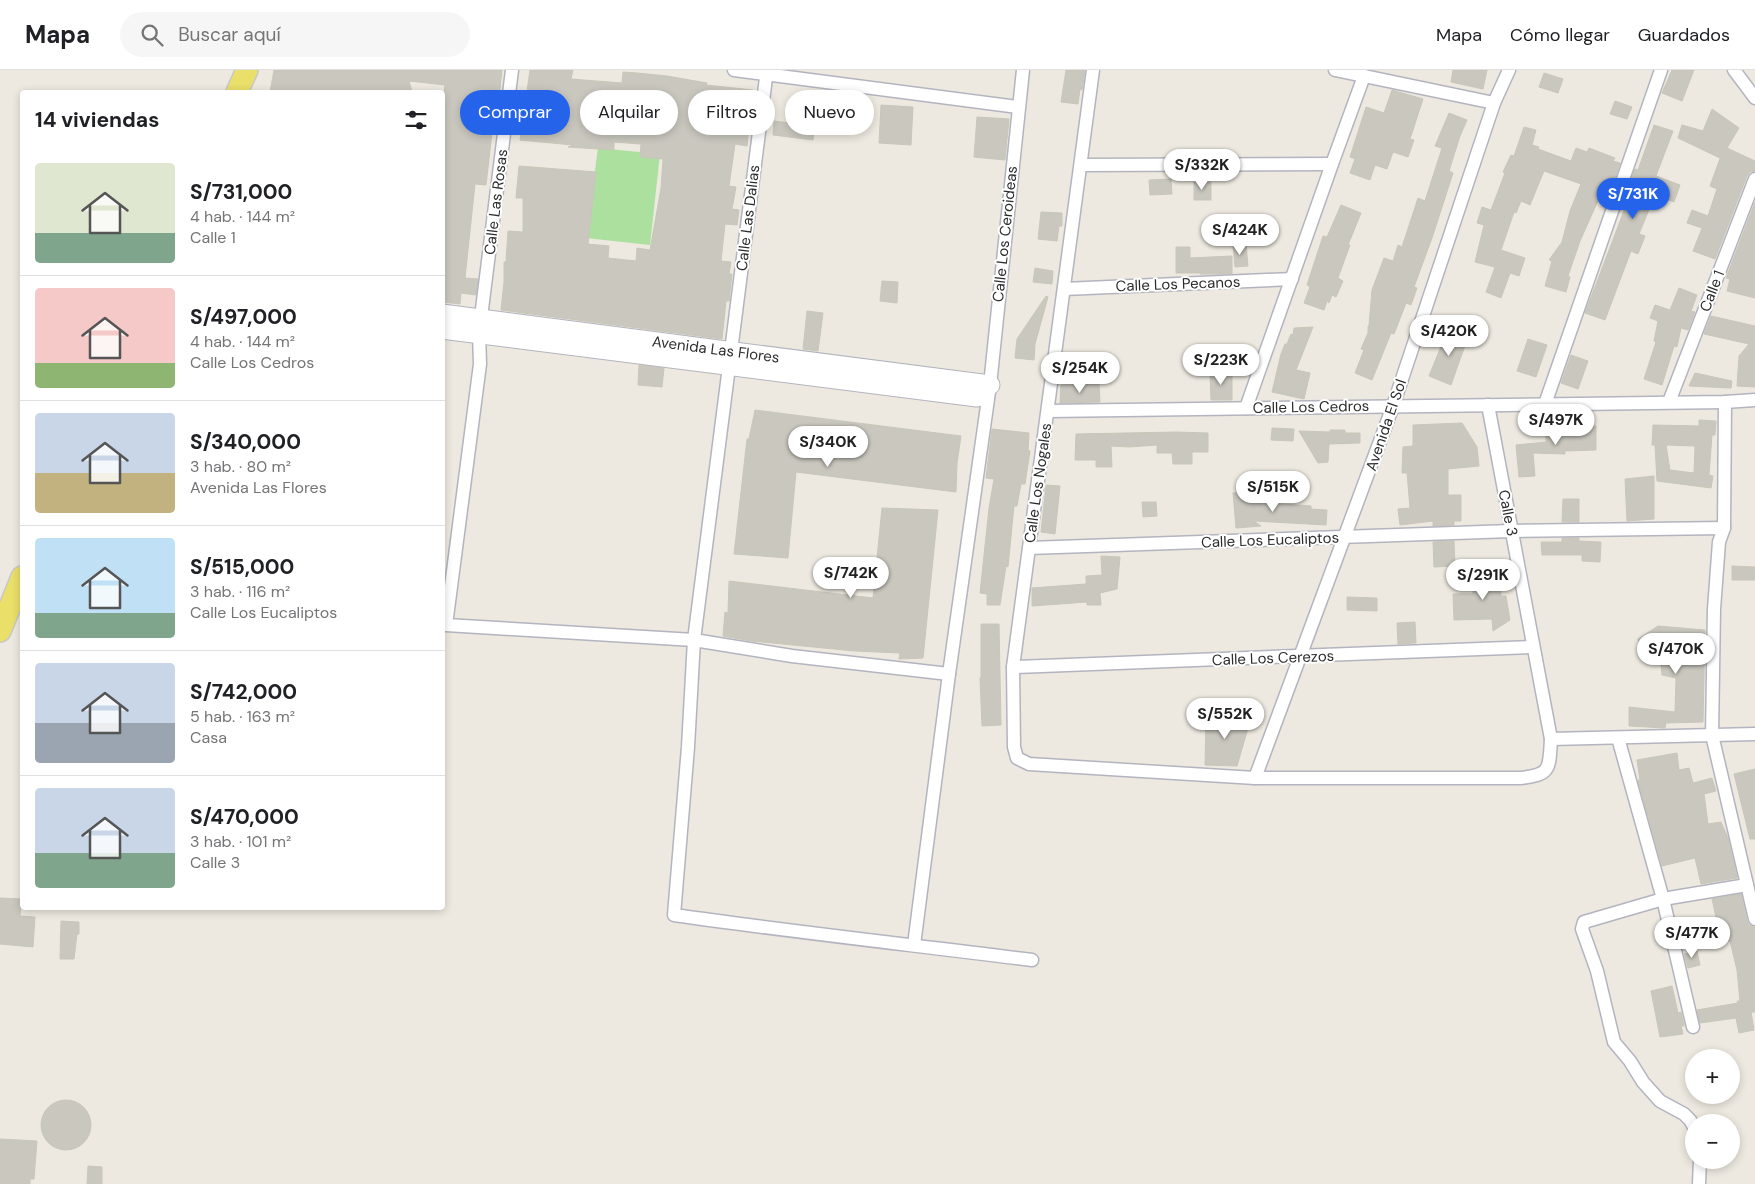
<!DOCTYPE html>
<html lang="es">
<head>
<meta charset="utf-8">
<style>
  :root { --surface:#fff; --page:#f6f6f6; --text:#202124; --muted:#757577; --line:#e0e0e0; --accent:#2563eb }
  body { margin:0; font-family:"DM Sans",sans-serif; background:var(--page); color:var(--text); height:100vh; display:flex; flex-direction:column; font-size:19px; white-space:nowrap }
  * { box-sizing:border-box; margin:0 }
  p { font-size:16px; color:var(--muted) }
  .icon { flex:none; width:28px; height:28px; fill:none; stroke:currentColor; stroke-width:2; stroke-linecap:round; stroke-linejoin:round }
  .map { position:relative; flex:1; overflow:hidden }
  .details { position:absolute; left:20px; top:20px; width:425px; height:820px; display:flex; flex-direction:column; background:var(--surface); border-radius:5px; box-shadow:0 2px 8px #0003 }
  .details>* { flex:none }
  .banner { position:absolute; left:460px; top:20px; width:475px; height:45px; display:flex; gap:10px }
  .fabs { position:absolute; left:1685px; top:979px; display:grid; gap:10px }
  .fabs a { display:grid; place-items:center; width:55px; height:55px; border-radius:50%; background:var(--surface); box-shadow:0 2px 8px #0003; font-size:25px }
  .price { position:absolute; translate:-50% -42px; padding:0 11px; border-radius:18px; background:#fff; color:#222; font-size:16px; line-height:32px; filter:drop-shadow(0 1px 2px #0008) }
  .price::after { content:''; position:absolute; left:50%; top:30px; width:15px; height:11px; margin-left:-8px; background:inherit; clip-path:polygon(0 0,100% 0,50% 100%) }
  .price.current { background:var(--accent); color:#fff }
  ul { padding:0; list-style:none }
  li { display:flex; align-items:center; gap:15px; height:125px; padding:0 15px }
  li+li { border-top:1px solid var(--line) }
  li span { display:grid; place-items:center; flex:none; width:140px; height:100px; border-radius:5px; color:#555 }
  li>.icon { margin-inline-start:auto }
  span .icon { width:60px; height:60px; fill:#fffc; stroke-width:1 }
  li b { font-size:21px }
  h2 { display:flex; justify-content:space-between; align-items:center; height:60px; padding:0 15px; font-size:21px }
  .tag { padding:0 18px; border-radius:22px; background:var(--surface); box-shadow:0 2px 8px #0003; font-size:18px; line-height:45px }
  .tag.current { background:var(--accent); color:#fff }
  header { display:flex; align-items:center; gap:30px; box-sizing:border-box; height:70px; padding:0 25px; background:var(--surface); border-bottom:1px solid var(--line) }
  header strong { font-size:24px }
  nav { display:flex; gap:28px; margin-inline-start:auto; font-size:18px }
  .search { width:350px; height:45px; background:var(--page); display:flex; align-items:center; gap:12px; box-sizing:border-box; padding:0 18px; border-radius:28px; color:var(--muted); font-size:19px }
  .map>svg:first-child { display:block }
  .green { fill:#ace09f }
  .building { fill:#c9c7be; stroke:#c9c6b9; fill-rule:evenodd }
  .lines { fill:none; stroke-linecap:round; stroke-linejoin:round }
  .street-casing { stroke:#b3b4bf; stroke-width:15 }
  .secondary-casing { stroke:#b3b4bf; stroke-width:21 }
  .primary-casing { stroke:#c8c8c8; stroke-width:24 }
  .street { stroke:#fff; stroke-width:12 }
  .secondary { stroke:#fff; stroke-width:19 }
  .primary { stroke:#eadf68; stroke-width:21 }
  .labels { text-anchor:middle; stroke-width:4; stroke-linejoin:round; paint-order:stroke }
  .street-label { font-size:15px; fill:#2c2c2c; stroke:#fff }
</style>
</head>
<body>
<header>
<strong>Mapa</strong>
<div class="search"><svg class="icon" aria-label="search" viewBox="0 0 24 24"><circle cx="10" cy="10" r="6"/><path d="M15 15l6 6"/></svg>Buscar aquí</div>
<nav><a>Mapa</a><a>Cómo llegar</a><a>Guardados</a></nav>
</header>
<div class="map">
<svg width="1755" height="1114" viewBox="0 0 1755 1114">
  <rect width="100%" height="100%" fill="#ede9e0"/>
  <polygon class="green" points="598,78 660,84 650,175 586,168"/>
  <g class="building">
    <polygon points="274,0 502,0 496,54 493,54 486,115 475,114 465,208 478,209 476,225 461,223 460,234 442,232 442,35 445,15 409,11 412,22 270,22"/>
    <polygon points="530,0 573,0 571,9 622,13 623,2 637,3 667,6 707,13 706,15 753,20 747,76 735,74 729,116 736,117 732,139 739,140 737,155 725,154 721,191 731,192 729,204 732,204 729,231 726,231 722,269 501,240 504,212 504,192 506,192 508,161 523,162 523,128 516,128 519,96 596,102 588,174 609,176 608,188 636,191 637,178 650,180 661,118 663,89 640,87 641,74 614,72 614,80 568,77 573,75 520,70"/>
    <polygon points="1066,0 1085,0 1082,20 1080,19 1078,34 1061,32"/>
    <polygon points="1453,0 1487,0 1483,19 1451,12"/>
    <polygon points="1672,0 1694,0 1682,31 1662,23"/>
    <polygon points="1544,3 1563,9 1558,23 1539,17"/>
    <polygon points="1392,20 1423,29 1410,69 1414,70 1408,87 1393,82 1387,99 1375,95 1370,110 1350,103 1355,89 1350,87 1366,37 1384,43"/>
    <polygon points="1615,31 1632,37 1627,49 1610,44"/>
    <polygon points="881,35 913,37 911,75 879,73"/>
    <polygon points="1712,39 1739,58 1727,78 1755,91 1755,101 1750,102 1747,106 1715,189 1693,181 1702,158 1687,153 1692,140 1708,146 1717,119 1710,116 1721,86 1720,88 1678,68 1682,55 1703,61"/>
    <polygon points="1449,43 1467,50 1460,66 1449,101 1453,103 1432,168 1414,217 1417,218 1411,235 1406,233 1394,264 1391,263 1372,310 1355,303 1364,280 1361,279 1368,263 1368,256 1370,256 1369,255 1372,220 1384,188 1393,191 1398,175 1402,177 1418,128 1425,131 1442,78 1435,76"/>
    <polygon points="977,47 1009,49 1005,90 974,87"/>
    <polygon points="774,51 815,56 813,70 773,65"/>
    <polygon points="1654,55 1673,61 1656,106 1680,115 1674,132 1655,125 1639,164 1645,166 1638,184 1631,181 1605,250 1585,243 1627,133 1624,132 1635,99 1638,100"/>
    <polygon points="1524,57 1536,60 1532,75 1539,77 1538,79 1571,91 1576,78 1587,82 1589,78 1615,88 1613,91 1620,93 1609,126 1601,124 1580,171 1568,206 1570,207 1566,222 1545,216 1552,191 1549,190 1562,172 1570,141 1581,114 1544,101 1530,135 1521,131 1516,143 1514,142 1501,180 1525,188 1519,206 1510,203 1501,228 1486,222 1495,197 1475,192 1484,155 1477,153 1482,137 1491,140 1505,103 1503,102 1511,85 1514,86"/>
    <polygon points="1171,109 1172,124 1150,125 1149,110"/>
    <rect x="1194" y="112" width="17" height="18"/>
    <polygon points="1755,132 1755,228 1727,221 1730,209 1726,208"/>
    <polygon points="1341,135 1361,143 1348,175 1350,175 1338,208 1343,211 1336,227 1332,225 1329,233 1327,231 1324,240 1304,233 1310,217 1307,215 1323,166 1327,167"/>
    <polygon points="1041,142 1062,143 1062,156 1059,156 1057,171 1038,169"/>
    <polygon points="1246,174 1248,196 1235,197 1233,175"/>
    <polygon points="1176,177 1190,177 1190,188 1232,186 1232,204 1200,204 1200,203 1176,203"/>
    <polygon points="1035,198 1053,201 1052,214 1033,212"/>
    <polygon points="882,211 898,212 897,233 880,231"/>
    <polygon points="1679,218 1697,225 1691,241 1695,242 1688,260 1681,258 1677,277 1674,276 1662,315 1644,309 1656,272 1654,271 1658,251 1650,248 1655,235 1670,240"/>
    <polygon points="1046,226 1048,227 1035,274 1034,290 1015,288 1017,269"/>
    <polygon points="807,241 823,243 818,281 803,279"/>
    <polygon points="1711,246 1755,256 1755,317 1737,316 1739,286 1749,274 1704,264"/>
    <polygon points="1313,257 1296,300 1310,303 1304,329 1272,322 1281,284 1285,274 1287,274 1291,264 1293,265 1294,258"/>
    <polygon points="1448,259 1468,267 1451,315 1429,306"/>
    <polygon points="1528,269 1547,275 1536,307 1517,301"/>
    <polygon points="1571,285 1588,291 1578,319 1561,313"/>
    <polygon points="639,295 664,298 662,317 638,315"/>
    <polygon points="1232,302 1232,330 1211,330 1210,303"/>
    <polygon points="1695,303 1732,311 1731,318 1689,316"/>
    <polygon points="1099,314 1100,332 1060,333 1061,315"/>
    <polygon points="755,340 961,366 957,393 956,422 796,402 788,488 734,484 747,369 749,369"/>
    <path d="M1699,350l17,1 -1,14h-3l-3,40 4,1 -2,12 -54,-7 -2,-36h-3l1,-20 46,1zM1666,375l29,1 -1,27 -24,-3z"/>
    <polygon points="1462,353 1477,377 1479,396 1448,399 1448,425 1461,425 1461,451 1454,451 1454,455 1433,456 1433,451 1400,455 1398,439 1410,438 1407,403 1402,403 1403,377 1413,376 1413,355"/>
    <polygon points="1581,356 1596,356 1596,380 1565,381 1565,384 1533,383 1535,406 1519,407 1516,375 1546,372 1546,358 1581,358"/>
    <polygon points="1272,358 1294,359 1293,371 1271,370"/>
    <polygon points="992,359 1029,363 1028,380 1030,381 1025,414 1021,414 1017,436 1014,436 1008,497 1006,496 1000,535 987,535 987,524 980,523 989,438 994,409 986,408"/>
    <polygon points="1330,360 1345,360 1345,363 1360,363 1360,373 1329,374 1328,392 1318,393 1299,361 1330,362"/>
    <polygon points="1176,362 1208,363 1208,382 1192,382 1192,394 1173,394 1172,383 1157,383 1157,375 1129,377 1111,376 1112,397 1096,397 1096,390 1075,390 1076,364"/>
    <polygon points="1654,406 1654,449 1627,451 1625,409"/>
    <polygon points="1046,415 1060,416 1055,464 1041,462"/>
    <polygon points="1252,422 1253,432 1311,436 1311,439 1327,440 1326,455 1254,451 1261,456 1236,458 1233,423"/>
    <polygon points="1563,429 1579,429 1579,452 1562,452"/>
    <polygon points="1142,432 1156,432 1157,446 1143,447"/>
    <polygon points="882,438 938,440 923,588 899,589 900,583 855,581 751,571 723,566 725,542 728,543 729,511 873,528"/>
    <polygon points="1562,468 1579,468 1579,471 1601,472 1600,492 1582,491 1582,485 1542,485 1541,472 1562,472"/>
    <polygon points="1454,471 1455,496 1434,497 1433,472"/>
    <polygon points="1101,486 1120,487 1117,519 1100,523 1101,535 1087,535 1087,532 1032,536 1032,518 1086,514 1086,506 1102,505"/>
    <polygon points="1732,496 1755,497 1755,510 1732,510"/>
    <polygon points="1482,499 1500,500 1501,526 1506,526 1510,550 1493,561 1492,549 1454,550 1453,524 1473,524 1473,504 1482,507"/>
    <polygon points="1347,527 1377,528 1377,541 1347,540"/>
    <polygon points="1415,552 1416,573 1398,574 1397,553"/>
    <polygon points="981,554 999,554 1001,655 982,656 980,608 981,608"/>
    <polygon points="1658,556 1705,560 1703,652 1666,653 1665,658 1629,656 1629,637 1675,642 1676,608 1662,605 1660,583 1642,583 1638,569"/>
    <polygon points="1206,647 1251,648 1237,696 1205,695"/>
    <polygon points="1677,683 1679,700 1689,698 1693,713 1712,708 1716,721 1704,724 1708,754 1721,752 1728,768 1737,808 1701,814 1695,788 1662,796 1638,710 1640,710 1637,690"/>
    <polygon points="1755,699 1755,769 1750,769 1734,704"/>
    <polygon points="1741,824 1747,851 1749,855 1755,857 1755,942 1751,942 1754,960 1739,963 1736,948 1700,953 1697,940 1738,933 1737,931 1740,931 1737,900 1730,871 1722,872 1720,862 1711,864 1707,849 1716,847 1712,829"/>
    <polygon points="0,828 22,829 20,846 35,847 33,877 0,874"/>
    <polygon points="61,851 79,852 79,864 77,864 74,889 60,889"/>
    <polygon points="1697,881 1700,895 1688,898 1684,884"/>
    <polygon points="1672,916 1678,943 1681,942 1684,956 1681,956 1683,964 1660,967 1651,921"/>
    <circle cx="66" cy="1055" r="25"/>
    <polygon points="0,1069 37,1071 34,1109 30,1109 30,1114 0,1114"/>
    <polygon points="88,1096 102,1097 102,1114 87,1114"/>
  </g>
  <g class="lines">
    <g class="street-casing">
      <g id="street">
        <polyline points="512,0 479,263 480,294 446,555 694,570 767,0"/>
        <polyline points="734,0 1018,37"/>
        <path d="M1023,0l-33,315 -41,289 -157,-18 -98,-16 -6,107 -14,168c119,17 239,30 358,45"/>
        <path d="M1093,0l-80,597 1,80 3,11 12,6 226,14h265c32,-3 29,-10 31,-39l-63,-334"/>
        <polyline points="1335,0 1494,33"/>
        <polyline points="1734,0 1755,28"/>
        <polyline points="1081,95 1332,94"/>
        <polyline points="1064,219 1292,209"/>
        <polyline points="1669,332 1755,109"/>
        <polyline points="1725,332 1724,458 1719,472 1714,539 1712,665 1755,849"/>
        <polyline points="1545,334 1661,0"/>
        <polyline points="1246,338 1332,94 1364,6"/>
        <polyline points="1048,341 1725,332 1755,330"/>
        <polyline points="1029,478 1511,461 1724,458"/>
        <polyline points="1013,597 1533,577"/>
        <polyline points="1618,668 1663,829 1693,957"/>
        <polyline points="1551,669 1755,664"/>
        <polyline points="1255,708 1393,336 1494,33 1509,0"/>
        <polyline points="914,875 949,604"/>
        <polyline points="1694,1057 1690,1050 1684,1044 1660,1031 1643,1012 1630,991 1614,972 1597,901 1582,859 1584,852 1663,829 1747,815"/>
        <polyline points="1699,1114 1700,1090"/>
      </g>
    </g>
    <g class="secondary-casing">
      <g id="secondary">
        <path id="s1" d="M442,244l548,71"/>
        <polyline points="442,259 977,327"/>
      </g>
    </g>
    <g class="primary-casing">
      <g id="primary">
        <polyline points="237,22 247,0"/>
        <polyline points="0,561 22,507"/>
      </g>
    </g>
    <use href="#street" class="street"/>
    <use href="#secondary" class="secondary"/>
    <use href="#primary" class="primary"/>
  </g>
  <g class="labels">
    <g class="street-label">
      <text transform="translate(496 132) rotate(-83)" y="5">Calle Las Rosas</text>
      <text transform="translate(748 148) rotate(-83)" y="5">Calle Las Dalias</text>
      <text transform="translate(1005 164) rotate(-84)" y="5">Calle Los Ceroideas</text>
      <text transform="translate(1178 214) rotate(-2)" y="5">Calle Los Pecanos</text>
      <text transform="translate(1712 221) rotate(-69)" y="5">Calle 1</text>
      <text dy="5" stroke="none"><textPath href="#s1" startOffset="276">Avenida Las Flores</textPath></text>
      <text transform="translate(1311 337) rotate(-1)" y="5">Calle Los Cedros</text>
      <text transform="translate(1386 355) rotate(-71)" y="5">Avenida El Sol</text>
      <text transform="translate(1038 413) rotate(-82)" y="5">Calle Los Nogales</text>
      <text transform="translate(1508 443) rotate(79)" y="5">Calle 3</text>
      <text transform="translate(1270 470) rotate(-2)" y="5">Calle Los Eucaliptos</text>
      <text transform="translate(1273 588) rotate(-2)" y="5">Calle Los Cerezos</text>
    </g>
  </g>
</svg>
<div class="fabs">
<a>+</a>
<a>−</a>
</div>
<b class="price" style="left:1202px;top:121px">S/332K</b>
<b class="price current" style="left:1633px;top:150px">S/731K</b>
<b class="price" style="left:1240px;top:186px">S/424K</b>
<b class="price" style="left:1449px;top:287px">S/420K</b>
<b class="price" style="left:1221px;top:316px">S/223K</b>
<b class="price" style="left:1080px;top:324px">S/254K</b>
<b class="price" style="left:1556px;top:376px">S/497K</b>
<b class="price" style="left:828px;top:398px">S/340K</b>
<b class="price" style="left:1273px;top:443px">S/515K</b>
<b class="price" style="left:851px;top:529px">S/742K</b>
<b class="price" style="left:1483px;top:531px">S/291K</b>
<b class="price" style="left:1676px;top:605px">S/470K</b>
<b class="price" style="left:1225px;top:670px">S/552K</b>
<b class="price" style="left:1692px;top:889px">S/477K</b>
<div class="banner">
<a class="tag current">Comprar</a>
<a class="tag">Alquilar</a>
<a class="tag">Filtros</a>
<a class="tag">Nuevo</a>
</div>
<section class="details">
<h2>14 viviendas<svg class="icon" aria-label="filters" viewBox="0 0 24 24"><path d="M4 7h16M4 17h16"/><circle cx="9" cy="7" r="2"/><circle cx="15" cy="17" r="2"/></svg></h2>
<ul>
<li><span style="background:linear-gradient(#dfe7d0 70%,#7fa58c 0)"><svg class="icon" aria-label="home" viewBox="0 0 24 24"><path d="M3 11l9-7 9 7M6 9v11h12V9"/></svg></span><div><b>S/731,000</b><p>4 hab. · 144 m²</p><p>Calle 1</p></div></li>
<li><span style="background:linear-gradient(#f6c9c9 75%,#8fb573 0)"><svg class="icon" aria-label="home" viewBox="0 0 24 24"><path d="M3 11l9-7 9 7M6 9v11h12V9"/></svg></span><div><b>S/497,000</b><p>4 hab. · 144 m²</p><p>Calle Los Cedros</p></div></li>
<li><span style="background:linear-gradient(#c9d6e8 60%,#c2b280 0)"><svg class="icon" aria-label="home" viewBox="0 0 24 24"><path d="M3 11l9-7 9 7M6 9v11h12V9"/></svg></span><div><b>S/340,000</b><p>3 hab. · 80 m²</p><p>Avenida Las Flores</p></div></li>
<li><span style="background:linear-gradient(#bfe0f5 75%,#7fa58c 0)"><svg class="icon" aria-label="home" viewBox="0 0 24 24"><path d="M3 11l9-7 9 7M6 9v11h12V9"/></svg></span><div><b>S/515,000</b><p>3 hab. · 116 m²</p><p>Calle Los Eucaliptos</p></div></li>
<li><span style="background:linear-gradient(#c9d6e8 60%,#9aa5b1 0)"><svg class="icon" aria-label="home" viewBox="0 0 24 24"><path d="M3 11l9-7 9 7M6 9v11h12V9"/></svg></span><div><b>S/742,000</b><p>5 hab. · 163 m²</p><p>Casa</p></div></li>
<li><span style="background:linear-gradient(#c9d6e8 65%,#7fa58c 0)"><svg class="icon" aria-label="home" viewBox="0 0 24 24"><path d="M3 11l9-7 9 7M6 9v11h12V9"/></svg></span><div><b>S/470,000</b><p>3 hab. · 101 m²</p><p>Calle 3</p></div></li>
</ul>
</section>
</div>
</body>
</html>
